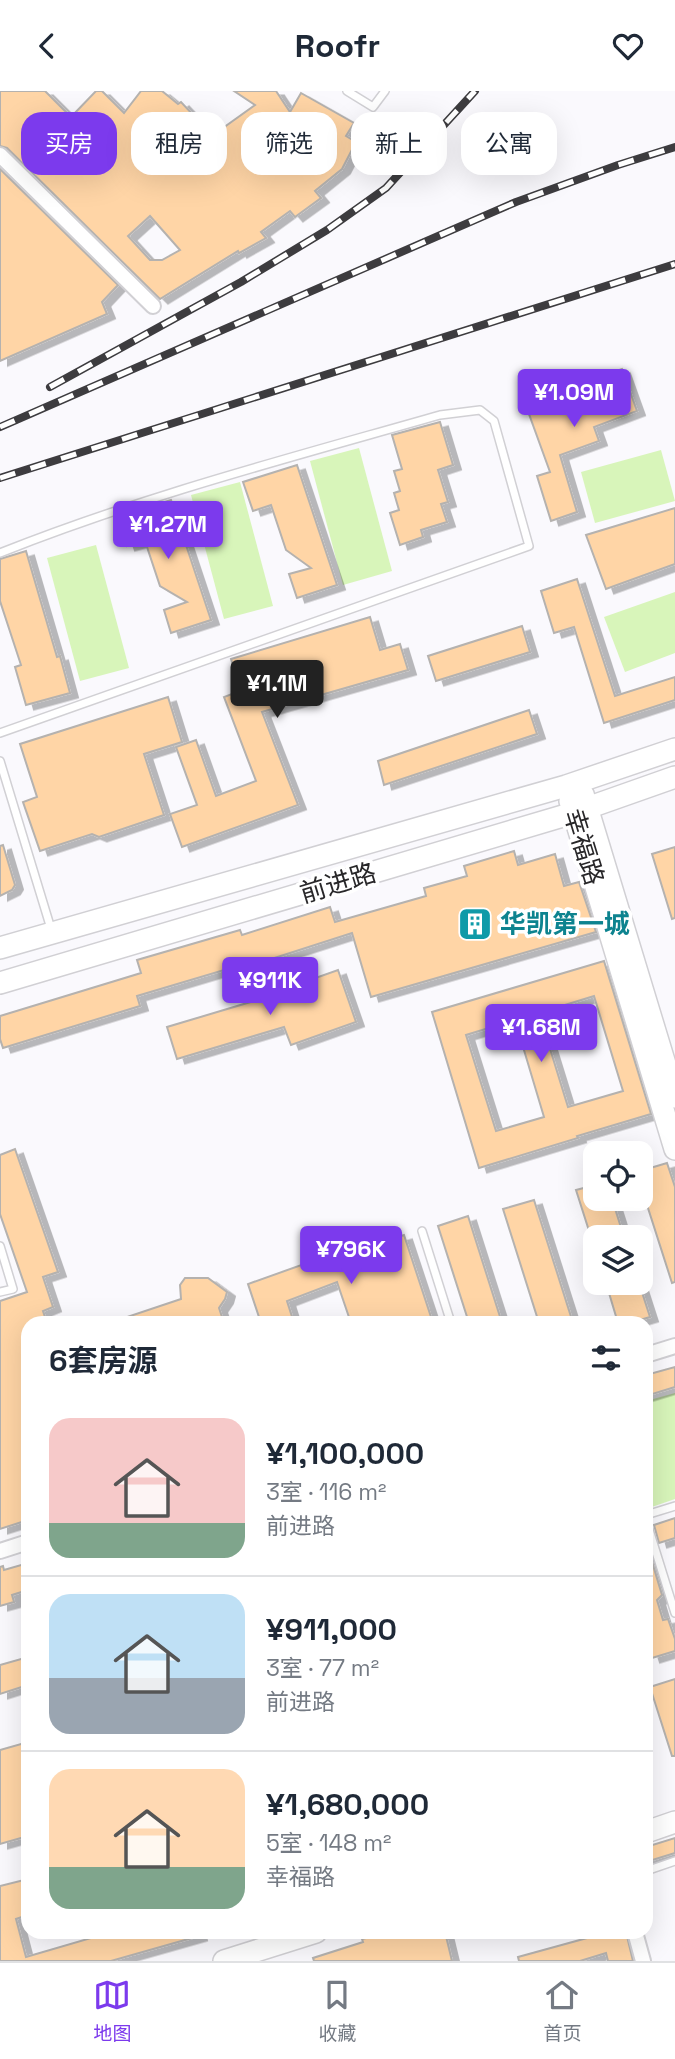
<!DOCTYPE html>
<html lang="zh">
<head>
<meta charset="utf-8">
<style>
  :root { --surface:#fff; --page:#f6f6f7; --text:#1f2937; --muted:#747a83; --line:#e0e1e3; --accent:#7c3aed }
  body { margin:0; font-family:"Space Grotesk","Noto Sans SC",sans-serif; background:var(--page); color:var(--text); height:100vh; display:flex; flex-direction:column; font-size:26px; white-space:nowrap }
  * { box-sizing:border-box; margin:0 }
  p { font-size:23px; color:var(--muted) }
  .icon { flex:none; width:38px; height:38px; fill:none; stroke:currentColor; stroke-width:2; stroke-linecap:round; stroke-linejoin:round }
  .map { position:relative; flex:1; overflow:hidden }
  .side { position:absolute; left:21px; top:1225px; width:632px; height:623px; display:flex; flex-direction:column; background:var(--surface); border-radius:21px; box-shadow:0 7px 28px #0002 }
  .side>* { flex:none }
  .hud { position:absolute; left:21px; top:21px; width:634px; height:63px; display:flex; gap:14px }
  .controls { position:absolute; left:583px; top:1050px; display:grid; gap:14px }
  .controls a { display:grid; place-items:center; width:70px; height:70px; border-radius:14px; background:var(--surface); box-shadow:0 7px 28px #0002; font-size:35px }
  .price { position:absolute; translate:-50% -60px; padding:0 16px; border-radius:7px; background:var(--accent); color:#fff; font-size:23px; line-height:46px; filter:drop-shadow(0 2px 4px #0008) }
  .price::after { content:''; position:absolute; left:50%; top:42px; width:21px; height:16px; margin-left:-10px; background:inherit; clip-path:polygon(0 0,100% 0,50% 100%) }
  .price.active { background:#222; color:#fff }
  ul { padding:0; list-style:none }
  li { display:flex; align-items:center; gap:21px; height:175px; padding:0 28px }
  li+li { border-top:2px solid var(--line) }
  li span { display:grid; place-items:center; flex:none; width:196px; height:140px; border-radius:21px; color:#555 }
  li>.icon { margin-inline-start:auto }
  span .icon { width:84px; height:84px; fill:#fffc; stroke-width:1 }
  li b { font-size:30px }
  h2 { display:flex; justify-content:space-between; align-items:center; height:84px; padding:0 28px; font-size:30px }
  .pill { padding:0 24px; border-radius:21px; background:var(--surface); box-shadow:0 7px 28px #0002; font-size:24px; line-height:63px }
  .pill.active { background:var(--accent); color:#fff }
  header { display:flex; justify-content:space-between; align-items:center; height:91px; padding:0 28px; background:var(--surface); font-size:32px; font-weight:700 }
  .tab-bar { display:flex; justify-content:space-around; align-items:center; height:98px; border-top:2px solid var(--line); background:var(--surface); font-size:19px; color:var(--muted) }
  .tab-bar a { display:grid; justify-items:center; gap:4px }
  .tab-bar .active { color:var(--accent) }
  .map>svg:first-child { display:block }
  .green { fill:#d8f5ba }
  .building { fill:#ffd5a6; stroke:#b5b2af; stroke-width:2; fill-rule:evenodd; filter:url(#shadow) }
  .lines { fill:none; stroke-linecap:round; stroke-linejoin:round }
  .lane-casing { stroke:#d1d0d4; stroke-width:10 }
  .street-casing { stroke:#d1d0d4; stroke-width:18 }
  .secondary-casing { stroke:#d1d0d4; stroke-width:24 }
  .lane { stroke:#fff; stroke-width:7 }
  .street { stroke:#fff; stroke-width:14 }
  .secondary { stroke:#fff; stroke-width:21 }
  .rail-casing { stroke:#3d3c3f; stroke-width:8 }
  .rail { stroke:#fff; stroke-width:5; stroke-dasharray:16; stroke-linecap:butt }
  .labels { text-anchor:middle; stroke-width:7; stroke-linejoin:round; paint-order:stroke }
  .street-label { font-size:26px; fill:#282729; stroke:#fff }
  .culture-label { font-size:26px; font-weight:bold; fill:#0d838f; stroke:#fff; text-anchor:start }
</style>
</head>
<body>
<header><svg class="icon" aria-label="back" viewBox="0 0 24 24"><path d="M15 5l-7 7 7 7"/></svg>Roofr<svg class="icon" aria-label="heart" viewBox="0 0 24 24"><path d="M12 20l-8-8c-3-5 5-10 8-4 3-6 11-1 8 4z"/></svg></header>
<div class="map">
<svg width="675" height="1870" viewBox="0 0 675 1870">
  <defs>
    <filter id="shadow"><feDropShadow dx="8" dy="4.5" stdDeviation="0" flood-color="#0004"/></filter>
  </defs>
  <rect width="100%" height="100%" fill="#faf9fd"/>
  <g class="green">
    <polygon points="359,357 392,480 343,494 310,370"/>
    <polygon points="661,359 675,410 595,432 581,381"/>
    <polygon points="240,391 273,515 224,528 191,404"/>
    <polygon points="96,454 129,577 80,590 47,467"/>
    <polygon points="675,501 675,562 625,581 604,526"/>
    <polygon points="675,1302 675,1408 646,1418 646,1310"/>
  </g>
  <g class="building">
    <path d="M0,0h45l26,26 25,-26h6l22,22 17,-22h21l16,13 3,-2 16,17 -12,12 18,21 20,-24 32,-23 -21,-14h42l14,21 11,-19 53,30 -8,13 10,6 -14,27 -27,22 6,7 -26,19 -5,-6 -29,21 5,6 -27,15 -1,-2 -78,48 -153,-151 -7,-2zM56,46l18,19 -18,17 -19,-19zM150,125l30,34 -18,10h-12l-22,-24z"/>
    <polygon points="0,78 118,194 102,211 107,223 0,270"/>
    <polygon points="622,278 637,320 594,336 599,350 560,364 577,421 551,430 537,385 550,381 525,312"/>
    <polygon points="440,331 453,374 438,379 448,411 441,413 447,431 421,439 423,446 400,454 390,422 399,419 394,402 400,400 394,380 402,378 392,344"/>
    <polygon points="297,374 337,494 297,507 289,483 311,477 286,459 271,414 253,420 243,391"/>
    <polygon points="171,409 211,529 171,542 164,519 187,511 160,495 145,450 127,455 117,426"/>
    <polygon points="675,417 675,473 606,498 586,444"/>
    <polygon points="26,460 57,566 60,565 70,602 26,614 15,576 21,574 0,510 0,468"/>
    <polygon points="577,488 615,605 675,586 675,609 604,632 574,536 554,542 541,500"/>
    <polygon points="370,526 380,559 400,553 408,579 262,621 298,714 182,756 170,723 197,714 176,656 196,649 216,705 256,690 224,606 240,600 231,568"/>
    <polygon points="522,535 530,561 436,590 428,565"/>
    <polygon points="168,606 182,651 144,663 164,724 99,746 92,743 40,760 23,711 37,706 20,653"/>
    <polygon points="529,619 537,643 384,694 378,670"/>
    <polygon points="3,754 15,794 12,799 0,805 0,755"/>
    <polygon points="675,756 675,827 672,828 652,763"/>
    <polygon points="514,760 518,774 555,763 564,795 579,791 596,841 371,906 352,842 262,871 261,868 137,905 140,915 3,957 0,948 0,925 141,882 137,869 240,839 242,844 330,816 335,831 426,805 424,797 467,785 464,775"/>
    <path d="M604,870l47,153 -74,22 1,2 -99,30 -47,-156zM594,905l29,95 -55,16 -29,-94zM515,929l29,97 -48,14 -30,-96z"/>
    <polygon points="338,879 356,931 291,954 284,936 177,968 167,936 274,904 273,902"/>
    <polygon points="15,1058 58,1181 43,1186 53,1216 43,1220 47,1232 28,1232 28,1429 0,1438 0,1210 27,1201 0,1123 0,1064"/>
    <polygon points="667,1072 675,1096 675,1191 672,1192 640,1092 640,1080"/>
    <polygon points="595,1094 595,1108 612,1108 624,1146 591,1146 576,1099"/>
    <polygon points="534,1109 573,1232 539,1232 503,1118"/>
    <polygon points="468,1125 502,1232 469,1232 438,1135"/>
    <polygon points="404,1144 433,1232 351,1232 337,1191 287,1210 294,1232 261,1232 248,1193 352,1156 353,1160"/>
    <polygon points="185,1187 208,1187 227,1201 225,1208 219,1217 224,1232 116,1232 115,1230 181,1208 180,1194"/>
    <polygon points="606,1192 639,1192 650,1226 630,1232 618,1232"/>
    <polygon points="675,1276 675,1296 646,1305 646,1284"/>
    <polygon points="675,1427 675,1447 659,1452 654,1434"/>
    <polygon points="646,1461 649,1461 662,1504 657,1509 663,1529 668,1528 675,1548 675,1560 652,1567 646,1548"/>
    <polygon points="28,1472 28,1499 12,1504 14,1511 0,1515 0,1476 3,1475 4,1479"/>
    <polygon points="28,1566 28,1594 0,1603 0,1574"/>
    <polygon points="675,1588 675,1665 672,1665 650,1596"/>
    <polygon points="28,1651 28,1745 0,1753 0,1659"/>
    <polygon points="675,1747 675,1762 646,1771 646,1756"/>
    <polygon points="28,1788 28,1824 16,1828 26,1866 101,1844 101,1846 119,1841 198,1841 199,1845 111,1870 0,1870 0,1795"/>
    <polygon points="390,1841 445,1841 452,1870 314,1870 313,1867 363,1851 362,1848"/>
    <polygon points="585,1841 626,1841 633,1870 608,1870 606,1862 580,1870 519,1870 518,1866 587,1847"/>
  </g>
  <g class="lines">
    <g class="lane-casing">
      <g id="lane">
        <polyline points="347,0 373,16 385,0"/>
        <path d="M0,462c143,-57 293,-96 440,-138l40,-5 14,11 35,125 -529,187"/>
        <polyline points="0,670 52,841"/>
        <polyline points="422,1140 451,1232"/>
        <polyline points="0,1155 13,1198 0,1201"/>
        <polyline points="646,1424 675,1415"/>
        <polyline points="646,1429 675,1522"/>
        <polyline points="646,1780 675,1770"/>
      </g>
    </g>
    <g class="street-casing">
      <g id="street">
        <polyline points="0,64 153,215"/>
        <polyline points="646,1264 675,1255"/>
        <polyline points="0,1460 28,1451"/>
        <polyline points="266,1841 271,1855"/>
        <polyline points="635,1841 643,1870"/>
      </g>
    </g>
    <g class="secondary-casing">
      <g id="secondary">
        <polyline points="583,703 675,1006"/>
        <polyline points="570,710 675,1058"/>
        <polyline points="0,857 566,695 675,658"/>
        <polyline points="0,892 573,722 675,686"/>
        <polyline points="646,1741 675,1731"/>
        <polyline points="224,1870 316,1841"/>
      </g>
    </g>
    <use href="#lane" class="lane"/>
    <use href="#street" class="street"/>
    <use href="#secondary" class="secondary"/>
    <g class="rail-casing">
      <g id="rail">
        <polyline points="50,296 241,191 327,139 386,97 475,0"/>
        <polyline points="0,336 516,111 618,74 675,56"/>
        <polyline points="0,387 675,173"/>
      </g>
    </g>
    <use href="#rail" class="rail"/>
  </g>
  <defs>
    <g id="building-square" transform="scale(1.75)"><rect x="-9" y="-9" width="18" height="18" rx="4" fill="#0f9aa8" stroke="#fff"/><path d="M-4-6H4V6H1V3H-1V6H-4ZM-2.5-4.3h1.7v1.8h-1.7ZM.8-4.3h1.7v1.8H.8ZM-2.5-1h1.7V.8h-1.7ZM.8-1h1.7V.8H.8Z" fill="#fff"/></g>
  </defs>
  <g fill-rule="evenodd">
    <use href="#building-square" x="475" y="833"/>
  </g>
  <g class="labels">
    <g class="street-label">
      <text transform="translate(584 756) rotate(73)" y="9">幸福路</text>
      <text transform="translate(338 792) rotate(-17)" y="9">前进路</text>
    </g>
    <g class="culture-label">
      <text x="500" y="842">华凯第一城</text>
    </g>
  </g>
</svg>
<div class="controls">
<a><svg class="icon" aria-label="locate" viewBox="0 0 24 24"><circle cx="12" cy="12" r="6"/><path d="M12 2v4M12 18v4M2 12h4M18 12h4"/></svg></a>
<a><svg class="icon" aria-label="layers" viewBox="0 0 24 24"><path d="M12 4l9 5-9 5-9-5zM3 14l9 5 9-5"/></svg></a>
</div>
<b class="price" style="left:574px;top:338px">¥1.09M</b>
<b class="price" style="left:168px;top:470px">¥1.27M</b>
<b class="price active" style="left:277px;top:629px">¥1.1M</b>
<b class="price" style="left:270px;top:926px">¥911K</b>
<b class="price" style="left:541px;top:973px">¥1.68M</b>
<b class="price" style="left:351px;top:1195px">¥796K</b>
<div class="hud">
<a class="pill active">买房</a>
<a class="pill">租房</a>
<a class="pill">筛选</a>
<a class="pill">新上</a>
<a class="pill">公寓</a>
</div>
<section class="side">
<h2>6套房源<svg class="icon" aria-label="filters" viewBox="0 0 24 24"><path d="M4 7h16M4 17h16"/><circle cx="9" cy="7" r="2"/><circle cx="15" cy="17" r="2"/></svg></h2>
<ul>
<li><span style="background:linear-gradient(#f6c9c9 75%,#7fa58c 0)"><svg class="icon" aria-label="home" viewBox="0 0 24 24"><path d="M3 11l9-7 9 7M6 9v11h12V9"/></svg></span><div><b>¥1,100,000</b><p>3室 · 116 m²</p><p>前进路</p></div></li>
<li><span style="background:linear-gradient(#bfe0f5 60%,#9aa5b1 0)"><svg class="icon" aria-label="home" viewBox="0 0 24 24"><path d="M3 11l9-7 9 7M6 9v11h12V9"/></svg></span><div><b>¥911,000</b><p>3室 · 77 m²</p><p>前进路</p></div></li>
<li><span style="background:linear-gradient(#ffd9b3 70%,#7fa58c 0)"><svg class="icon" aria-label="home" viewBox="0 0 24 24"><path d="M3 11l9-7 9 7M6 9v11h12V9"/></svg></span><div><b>¥1,680,000</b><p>5室 · 148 m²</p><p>幸福路</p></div></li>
</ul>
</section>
</div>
<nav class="tab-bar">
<a class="active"><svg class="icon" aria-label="map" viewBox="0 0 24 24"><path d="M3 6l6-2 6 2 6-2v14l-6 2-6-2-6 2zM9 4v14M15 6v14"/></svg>地图</a>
<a><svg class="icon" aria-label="saved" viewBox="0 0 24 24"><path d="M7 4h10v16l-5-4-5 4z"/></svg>收藏</a>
<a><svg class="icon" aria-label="home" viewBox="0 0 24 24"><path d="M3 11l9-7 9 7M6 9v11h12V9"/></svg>首页</a>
</nav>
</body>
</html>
